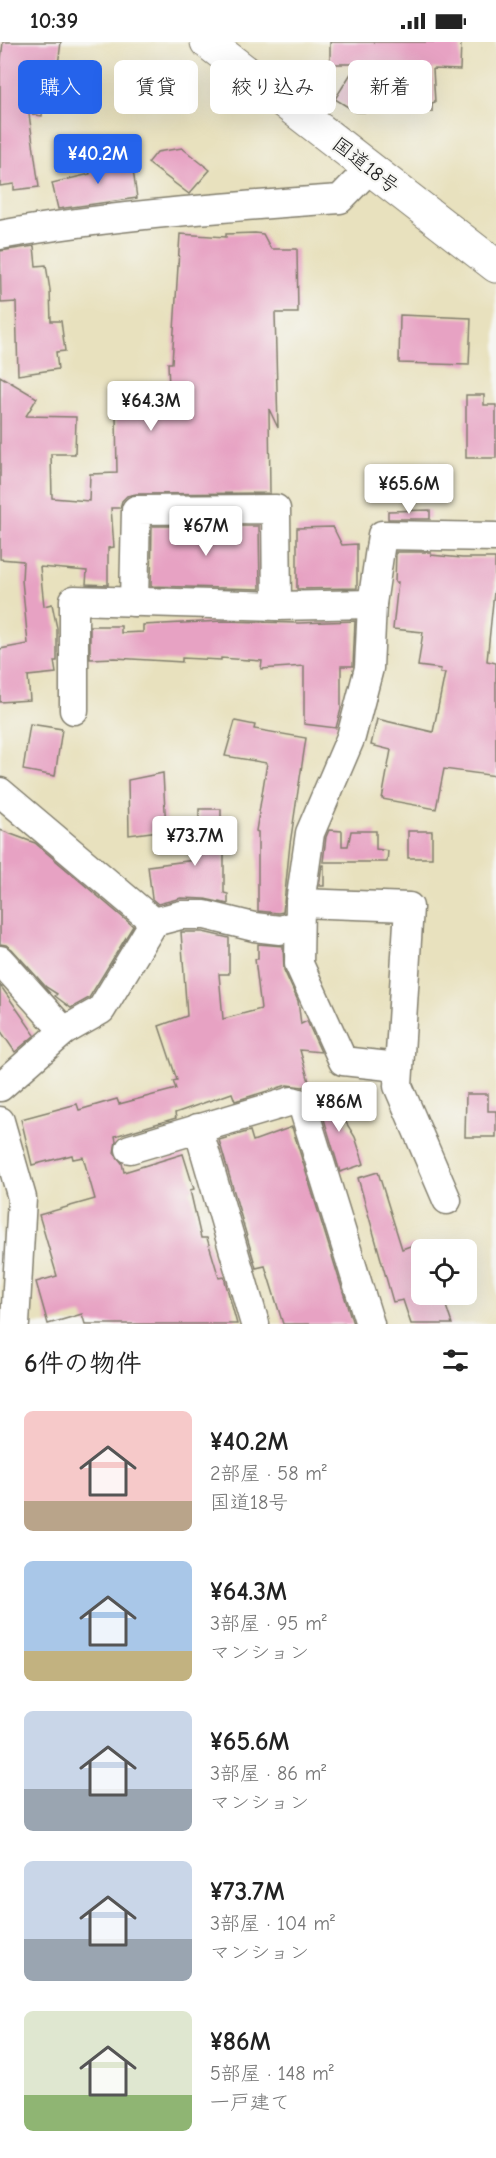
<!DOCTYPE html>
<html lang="ja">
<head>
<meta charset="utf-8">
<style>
  :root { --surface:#fff; --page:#f2f2f2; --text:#222; --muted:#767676; --accent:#2563eb }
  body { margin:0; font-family:"Comic Neue","Klee One",sans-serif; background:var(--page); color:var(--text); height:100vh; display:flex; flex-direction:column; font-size:22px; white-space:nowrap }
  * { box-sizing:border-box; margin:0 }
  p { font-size:20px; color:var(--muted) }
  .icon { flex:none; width:33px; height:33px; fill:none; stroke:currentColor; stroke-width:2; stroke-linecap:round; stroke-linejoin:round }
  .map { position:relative; height:1282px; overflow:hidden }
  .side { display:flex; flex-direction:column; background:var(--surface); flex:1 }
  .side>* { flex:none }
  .guide { position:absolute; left:18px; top:18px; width:460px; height:54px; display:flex; gap:12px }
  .buttons { position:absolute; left:411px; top:1197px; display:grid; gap:12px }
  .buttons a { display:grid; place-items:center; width:66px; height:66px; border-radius:9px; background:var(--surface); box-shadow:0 6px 24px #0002; font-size:30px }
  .price { position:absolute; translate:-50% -51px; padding:0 14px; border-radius:6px; background:#fff; color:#222; font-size:20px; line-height:39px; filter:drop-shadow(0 2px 3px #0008) }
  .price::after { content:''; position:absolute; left:50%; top:36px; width:18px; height:14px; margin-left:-9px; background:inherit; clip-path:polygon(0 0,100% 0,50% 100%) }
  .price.on { background:var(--accent); color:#fff }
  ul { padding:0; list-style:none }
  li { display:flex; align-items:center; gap:18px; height:150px; padding:0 24px }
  li span { display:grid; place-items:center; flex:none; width:168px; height:120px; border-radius:9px; color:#555 }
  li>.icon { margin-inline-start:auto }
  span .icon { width:72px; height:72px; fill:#fffc; stroke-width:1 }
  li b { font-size:26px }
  h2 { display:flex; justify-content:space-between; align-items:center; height:72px; padding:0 24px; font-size:26px }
  .tag { padding:0 21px; border-radius:9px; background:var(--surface); box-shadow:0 6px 24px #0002; font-size:21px; line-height:54px }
  .tag.on { background:var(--accent); color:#fff }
  .status { display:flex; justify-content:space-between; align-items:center; height:42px; padding:0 30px; background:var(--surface); direction:ltr }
  .status svg { height:16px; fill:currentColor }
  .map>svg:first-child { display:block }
  .building { fill:#e7a2c3 }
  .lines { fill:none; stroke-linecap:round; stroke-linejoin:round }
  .minor-casing { stroke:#827e6d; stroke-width:31 }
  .highway-casing { stroke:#827e6d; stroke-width:35 }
  .minor { stroke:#fff; stroke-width:28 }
  .highway { stroke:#fff; stroke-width:33 }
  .labels { text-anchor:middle; stroke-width:4.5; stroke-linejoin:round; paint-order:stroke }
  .street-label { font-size:20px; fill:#1c1c1c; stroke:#f6f6f2 }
</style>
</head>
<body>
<div class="status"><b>10:39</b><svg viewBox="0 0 49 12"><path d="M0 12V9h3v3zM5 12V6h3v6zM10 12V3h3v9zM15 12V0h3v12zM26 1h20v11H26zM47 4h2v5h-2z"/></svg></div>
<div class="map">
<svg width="496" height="1282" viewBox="0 0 496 1282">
  <rect width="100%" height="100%" fill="#f6f6f2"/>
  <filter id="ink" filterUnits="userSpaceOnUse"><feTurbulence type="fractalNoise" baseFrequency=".0167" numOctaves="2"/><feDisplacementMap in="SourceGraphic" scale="12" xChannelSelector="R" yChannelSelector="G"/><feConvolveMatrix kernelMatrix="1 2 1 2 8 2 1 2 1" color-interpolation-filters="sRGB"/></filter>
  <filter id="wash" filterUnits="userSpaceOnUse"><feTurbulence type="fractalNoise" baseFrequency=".008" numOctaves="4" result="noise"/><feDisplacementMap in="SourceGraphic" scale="24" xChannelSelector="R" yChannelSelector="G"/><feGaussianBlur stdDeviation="1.35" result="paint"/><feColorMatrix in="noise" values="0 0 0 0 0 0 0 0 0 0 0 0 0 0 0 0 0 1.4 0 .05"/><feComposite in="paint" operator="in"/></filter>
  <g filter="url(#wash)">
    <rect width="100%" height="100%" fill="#e8e1be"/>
    <g id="blocks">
      <g class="building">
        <polygon points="3,0 61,0 57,31 47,30 42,74 29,72 39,145 14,148 14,142 0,144 0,26"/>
        <polygon points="330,0 461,0 460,28 433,27 435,60 432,61 432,70 356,70 335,57 357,22 330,22"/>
        <polygon points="182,106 210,128 189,152 148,121 157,110"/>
        <polygon points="131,114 137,156 58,167 52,141 90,132 88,120"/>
        <polygon points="255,191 263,192 271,207 297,207 298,271 275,271 278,386 269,367 270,451 136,452 127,454 122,459 120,466 111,466 114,505 108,506 108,543 86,542 87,529 40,525 44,564 52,562 57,586 57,619 54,619 56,631 28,634 30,658 0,660 0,607 28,602 22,538 23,519 0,517 0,334 37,356 26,374 76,375 75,412 51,412 52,456 89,459 90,432 117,431 116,374 170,372 168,321 172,321 180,192 226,195 226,192"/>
        <polygon points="34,204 36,224 46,223 50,248 51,279 61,279 65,309 56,310 58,327 18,333 16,260 1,261 0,209"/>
        <polygon points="400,273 471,276 469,323 399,321"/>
        <polygon points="466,353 484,353 484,363 496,363 496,416 466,416"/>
        <polygon points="430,468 430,477 388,477 388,469"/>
        <polygon points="152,484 259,484 260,547 151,544"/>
        <polygon points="333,485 342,503 357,502 357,546 297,547 297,486"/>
        <polygon points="396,510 431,510 431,513 462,516 495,516 495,551 494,550 487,619 496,621 496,734 444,727 436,767 382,757 391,708 371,703 377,677 433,690 445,631 440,631 441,627 418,624 423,590 393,587 398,540 395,540"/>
        <polygon points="223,579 298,581 355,579 353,624 341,624 341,667 336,686 304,682 304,624 261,627 262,619 221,616 221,618 182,616 182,620 115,616 90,617 90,584 121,584 121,591 143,590 143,583"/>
        <polygon points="235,679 255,683 254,687 306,696 290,802 283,870 278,871 258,869 258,790 256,789 267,721 225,714"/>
        <polygon points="30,682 62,687 55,734 23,728"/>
        <polygon points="163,731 166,788 129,793 128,738"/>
        <polygon points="199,767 221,767 221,782 224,782 224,851 228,852 228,862 205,857 181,856 158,862 152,857 148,824 195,818 195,803 199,803"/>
        <polygon points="0,788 35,801 133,884 89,956 71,966 55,954 57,952 46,945 12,907 6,903 0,902"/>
        <polygon points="329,788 342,789 342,804 348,804 351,789 376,789 376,807 388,809 387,820 323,820 326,795"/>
        <rect x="408" y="789" width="24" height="27"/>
        <polygon points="322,823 324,823 324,844 319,844"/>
        <polygon points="181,890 203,890 229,896 229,932 219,932 223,977 261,967 255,917 258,917 258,902 283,904 284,928 298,959 301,982 307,979 321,1010 300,1008 310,1043 303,1045 287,1043 235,1059 232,1051 175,1071 176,1076 115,1094 116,1099 114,1111 122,1121 124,1130 183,1112 194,1147 190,1148 201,1196 207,1196 219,1236 224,1235 237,1282 85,1282 82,1272 48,1282 36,1240 57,1234 39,1173 95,1157 83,1115 73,1117 72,1113 32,1123 21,1077 77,1062 79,1068 117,1057 119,1062 176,1047 173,1039 177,1038 159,984 187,974"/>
        <polygon points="0,943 35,993 15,1010 0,988"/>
        <polygon points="323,1043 355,1095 364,1122 340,1130 318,1057 312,1050"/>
        <polygon points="466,1052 488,1052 488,1069 496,1069 496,1095 465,1095"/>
        <polygon points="292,1085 353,1282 283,1282 265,1224 256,1226 219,1098 250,1089 253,1099"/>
        <polygon points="378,1130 402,1207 413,1203 422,1232 422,1252 442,1252 452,1282 411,1282 403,1258 393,1260 358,1136"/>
      </g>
    </g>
  </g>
  <g filter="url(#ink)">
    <use href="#blocks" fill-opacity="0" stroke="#827e6d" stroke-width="1.5"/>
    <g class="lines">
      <g class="minor-casing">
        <g id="minor">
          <path d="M0,193c112,-20 226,-28 340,-36l30,-31"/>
          <polyline points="134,560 136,468 276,467 277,564"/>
          <polyline points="74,668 74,558 277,564 372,562"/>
          <polyline points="0,750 154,880"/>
          <polyline points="300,861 409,865 398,1044 447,1158"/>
          <polyline points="0,918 64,989"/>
          <polyline points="398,1025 343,1019 299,922 300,861 310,791 351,695 369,626 372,562 382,493 496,495"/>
          <polyline points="0,1045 64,989 101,968 154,880 181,873 205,873 254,885 280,888 299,882"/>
          <polyline points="0,1079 22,1156 15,1282"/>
          <polyline points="198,1086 255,1282"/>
          <polyline points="130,1107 292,1059 302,1062 370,1282"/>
        </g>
      </g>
      <g class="highway-casing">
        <polyline id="highway" points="207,0 496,224"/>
      </g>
      <use href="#minor" class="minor"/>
      <use href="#highway" class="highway"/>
    </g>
  </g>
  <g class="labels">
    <g class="street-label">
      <text transform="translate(366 123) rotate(38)" y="7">国道18号</text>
    </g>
  </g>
</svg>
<div class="buttons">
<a><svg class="icon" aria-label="locate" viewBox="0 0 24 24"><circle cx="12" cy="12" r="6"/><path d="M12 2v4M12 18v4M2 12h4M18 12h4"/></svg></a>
</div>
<b class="price on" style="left:98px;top:143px">¥40.2M</b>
<b class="price" style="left:151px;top:390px">¥64.3M</b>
<b class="price" style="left:409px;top:473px">¥65.6M</b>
<b class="price" style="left:206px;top:515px">¥67M</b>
<b class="price" style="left:195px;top:825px">¥73.7M</b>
<b class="price" style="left:339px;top:1091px">¥86M</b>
<div class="guide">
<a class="tag on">購入</a>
<a class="tag">賃貸</a>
<a class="tag">絞り込み</a>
<a class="tag">新着</a>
</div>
</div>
<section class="side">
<h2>6件の物件<svg class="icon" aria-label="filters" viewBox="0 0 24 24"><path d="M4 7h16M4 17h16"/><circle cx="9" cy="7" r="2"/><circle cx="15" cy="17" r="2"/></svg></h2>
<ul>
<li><span style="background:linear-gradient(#f6c9c9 75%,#b9a48a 0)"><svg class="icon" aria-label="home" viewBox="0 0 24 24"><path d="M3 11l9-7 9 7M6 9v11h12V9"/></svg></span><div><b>¥40.2M</b><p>2部屋 · 58 m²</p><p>国道18号</p></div></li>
<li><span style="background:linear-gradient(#a9c7e8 75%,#c2b280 0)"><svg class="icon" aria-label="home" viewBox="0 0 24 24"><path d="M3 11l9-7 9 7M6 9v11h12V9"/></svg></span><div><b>¥64.3M</b><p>3部屋 · 95 m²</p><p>マンション</p></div></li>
<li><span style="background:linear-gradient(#c9d6e8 65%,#9aa5b1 0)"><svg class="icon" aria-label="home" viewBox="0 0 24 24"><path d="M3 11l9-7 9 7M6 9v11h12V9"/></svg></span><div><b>¥65.6M</b><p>3部屋 · 86 m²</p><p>マンション</p></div></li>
<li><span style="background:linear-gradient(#c9d6e8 65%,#9aa5b1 0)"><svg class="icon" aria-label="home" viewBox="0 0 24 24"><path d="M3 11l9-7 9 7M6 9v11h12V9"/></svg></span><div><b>¥73.7M</b><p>3部屋 · 104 m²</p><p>マンション</p></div></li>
<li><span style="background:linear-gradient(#dfe7d0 70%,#8fb573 0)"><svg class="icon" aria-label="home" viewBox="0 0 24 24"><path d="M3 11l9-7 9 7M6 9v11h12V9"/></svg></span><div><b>¥86M</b><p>5部屋 · 148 m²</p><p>一戸建て</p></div></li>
</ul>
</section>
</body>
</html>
